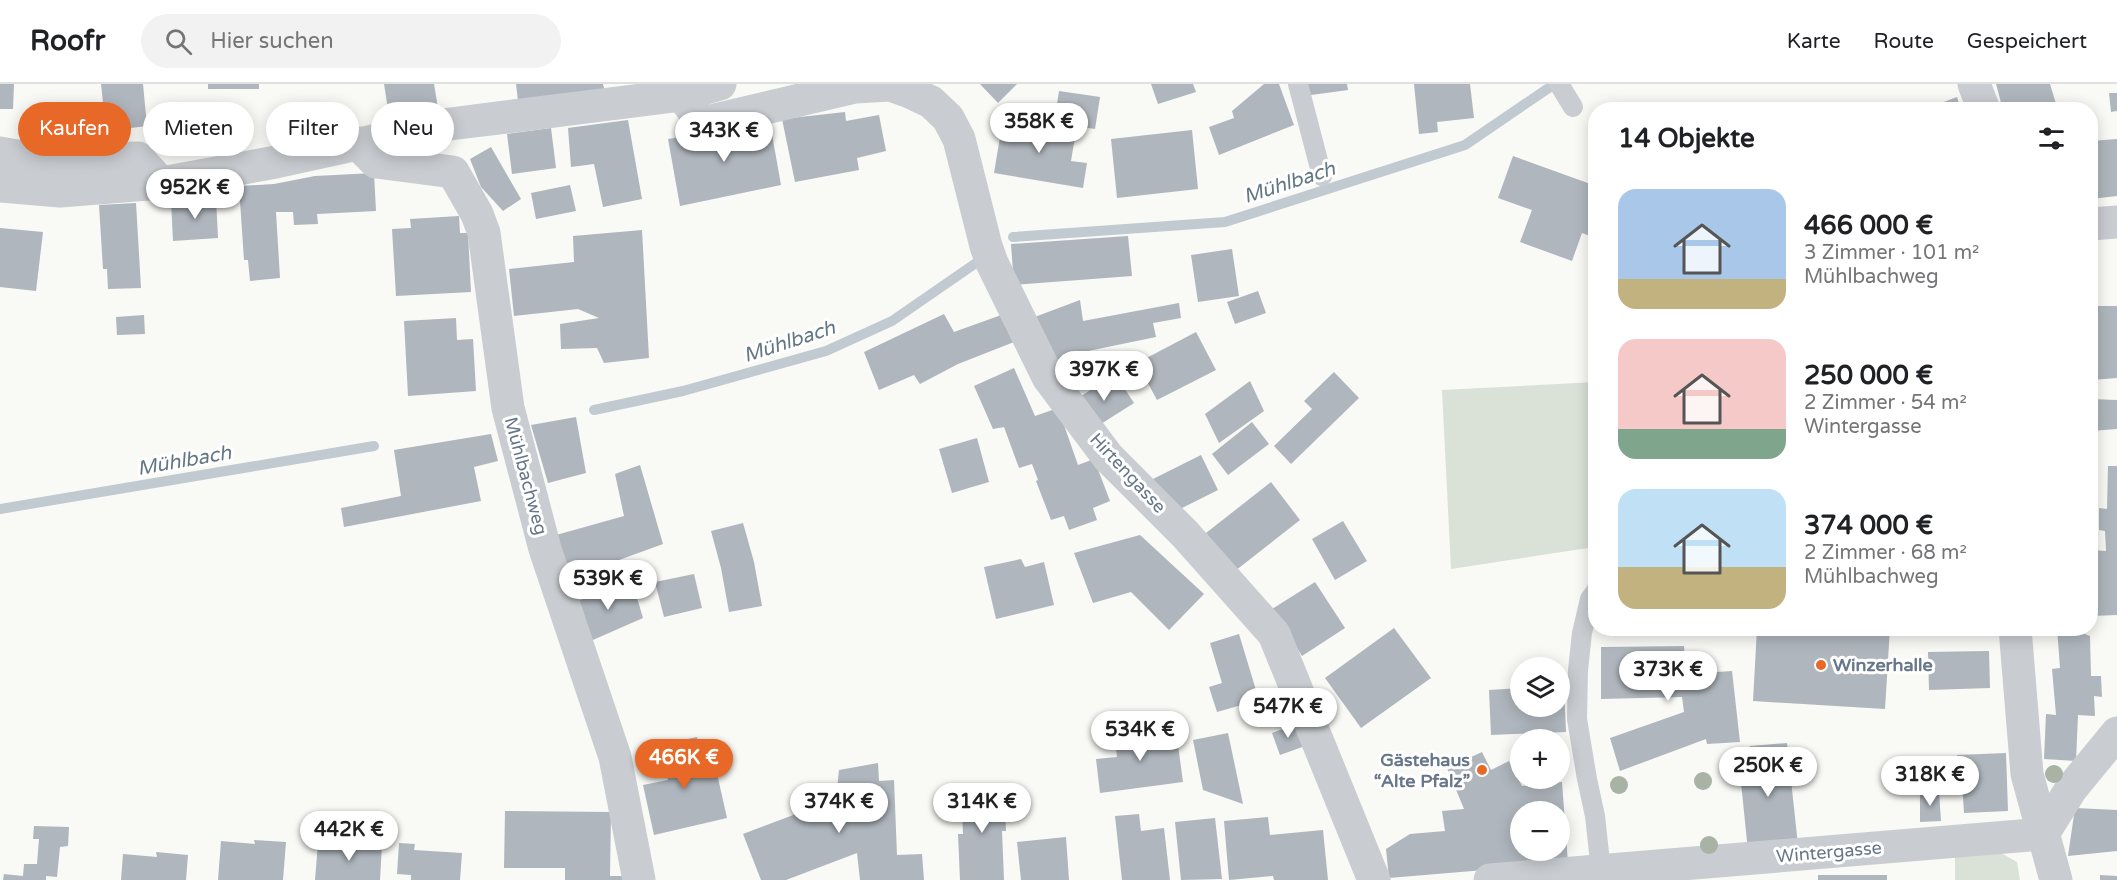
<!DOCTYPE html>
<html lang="de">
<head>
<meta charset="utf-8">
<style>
  :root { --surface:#fff; --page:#f2f2f2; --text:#202124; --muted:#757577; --line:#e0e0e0; --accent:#e86827 }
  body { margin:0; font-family:"Varela Round",sans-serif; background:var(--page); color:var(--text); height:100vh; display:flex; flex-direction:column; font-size:22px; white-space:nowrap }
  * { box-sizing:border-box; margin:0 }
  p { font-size:20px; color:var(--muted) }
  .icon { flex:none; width:33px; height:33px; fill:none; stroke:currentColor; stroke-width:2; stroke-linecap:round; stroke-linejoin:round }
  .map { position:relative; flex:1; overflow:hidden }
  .side { position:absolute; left:1588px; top:18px; width:510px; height:534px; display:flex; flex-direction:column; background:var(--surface); border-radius:24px; box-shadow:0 3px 15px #0003 }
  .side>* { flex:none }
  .guide { position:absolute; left:18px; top:18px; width:570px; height:54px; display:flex; gap:12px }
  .fabs { position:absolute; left:1510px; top:573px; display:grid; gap:12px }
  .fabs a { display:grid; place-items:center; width:60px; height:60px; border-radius:50%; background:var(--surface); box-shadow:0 3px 15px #0003; font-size:30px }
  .price { position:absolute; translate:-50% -51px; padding:0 14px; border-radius:21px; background:#fff; color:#222; font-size:20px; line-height:39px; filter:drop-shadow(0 2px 3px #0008) }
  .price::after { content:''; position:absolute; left:50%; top:36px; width:18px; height:14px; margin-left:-9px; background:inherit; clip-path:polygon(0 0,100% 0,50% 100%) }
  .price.selected { background:var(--accent); color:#fff }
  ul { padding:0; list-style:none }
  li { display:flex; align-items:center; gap:18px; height:150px; padding:0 30px }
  li span { display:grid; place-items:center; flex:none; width:168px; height:120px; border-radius:18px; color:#555 }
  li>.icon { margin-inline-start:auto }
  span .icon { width:72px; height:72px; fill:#fffc; stroke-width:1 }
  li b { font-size:26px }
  h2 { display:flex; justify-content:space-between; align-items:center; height:72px; padding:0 30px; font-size:26px }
  .chip { padding:0 21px; border-radius:27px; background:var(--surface); box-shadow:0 3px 15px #0003; font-size:21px; line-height:54px }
  .chip.selected { background:var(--accent); color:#fff }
  header { display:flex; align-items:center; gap:36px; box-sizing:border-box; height:84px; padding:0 30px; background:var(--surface); border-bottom:2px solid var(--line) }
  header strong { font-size:28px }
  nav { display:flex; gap:33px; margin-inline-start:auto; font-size:21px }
  .search { width:420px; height:54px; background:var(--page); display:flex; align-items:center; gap:15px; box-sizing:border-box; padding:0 21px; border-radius:33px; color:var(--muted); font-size:22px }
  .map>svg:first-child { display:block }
  .green { fill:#dae1d7 }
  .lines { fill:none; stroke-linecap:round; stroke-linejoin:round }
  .stream { stroke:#c1cad0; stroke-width:10 }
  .building { fill:#afb6bd; fill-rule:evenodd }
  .service { stroke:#c9ccd0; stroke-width:20 }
  .minor { stroke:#c9ccd0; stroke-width:33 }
  .tree { fill:#a8b3a5 }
  .poi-dot { fill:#e86827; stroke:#fff; stroke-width:2 }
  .labels { text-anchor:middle; stroke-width:6; stroke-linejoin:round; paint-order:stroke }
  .street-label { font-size:18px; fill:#677688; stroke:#fff }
  .poi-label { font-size:18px; font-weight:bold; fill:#677688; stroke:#fff; text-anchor:start }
  .water-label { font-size:20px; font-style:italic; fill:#637783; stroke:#fff }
</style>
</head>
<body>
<header>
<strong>Roofr</strong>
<div class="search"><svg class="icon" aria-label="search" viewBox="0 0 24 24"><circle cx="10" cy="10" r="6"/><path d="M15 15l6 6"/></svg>Hier suchen</div>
<nav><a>Karte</a><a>Route</a><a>Gespeichert</a></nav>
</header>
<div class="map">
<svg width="2117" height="796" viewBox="0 0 2117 796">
  <rect width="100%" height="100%" fill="#f9f9f6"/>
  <g class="green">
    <polygon points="1596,298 1596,443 1588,464 1451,485 1442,306"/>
    <polygon points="1999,768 2017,778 2020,796 1955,796 1955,771"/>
  </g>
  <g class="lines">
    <g class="stream">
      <polyline points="1013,153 1225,138 1465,61 1553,1"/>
      <polyline points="594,326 683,307 826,267 892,237 976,179"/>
      <polyline points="0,425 374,362"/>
    </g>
  </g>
  <g class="building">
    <polygon points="0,0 14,0 13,25 0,25"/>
    <polygon points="101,0 143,0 147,42 106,47"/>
    <rect x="208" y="0" width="51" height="5"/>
    <polygon points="384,0 434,0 438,24 389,31"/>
    <polygon points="516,0 603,0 605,8 518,17"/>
    <polygon points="980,0 1017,0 998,19"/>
    <polygon points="1151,0 1193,0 1196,8 1158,20"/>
    <polygon points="1264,0 1279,0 1294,41 1219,71 1209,43 1234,34 1232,27"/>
    <polygon points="1301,0 1347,0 1348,6 1304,12"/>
    <polygon points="1414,0 1470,0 1474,34 1437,38 1438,48 1419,50"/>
    <polygon points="1996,0 2050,0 2057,23 2049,26 2003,26"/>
    <polygon points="1059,7 1100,13 1095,45 1054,39"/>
    <polygon points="2109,9 2117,9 2117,27 2111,28"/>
    <polygon points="1957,13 1961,26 1925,26 1925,25"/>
    <polygon points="1758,19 1758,26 1640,26 1640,20"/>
    <polygon points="1837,19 1838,26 1797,26 1797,24"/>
    <polygon points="845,28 846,37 879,31 886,67 857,74 859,86 795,98 782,35"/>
    <polygon points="1003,35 1076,47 1071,77 1087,79 1083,104 994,89"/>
    <polygon points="628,36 642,115 603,123 594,80 571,83 568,44"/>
    <polygon points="770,39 781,101 680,122 668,55"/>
    <polygon points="551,44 556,84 512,90 507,50"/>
    <polygon points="1192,46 1198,105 1117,114 1111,55"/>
    <polygon points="2117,55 2117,112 2091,115 2091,57"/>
    <polygon points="491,63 521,115 503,127 481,103 470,75"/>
    <polygon points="1513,72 1596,102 1596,154 1582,149 1572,177 1520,158 1532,126 1498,114"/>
    <polygon points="374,89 376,127 317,130 318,140 294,141 293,128 276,128 280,194 250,197 248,176 244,176 239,102 274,100 315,92"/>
    <polygon points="570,101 576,127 536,135 531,109"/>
    <polygon points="216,114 218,154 173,157 171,117"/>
    <polygon points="136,119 141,204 108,205 107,185 103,185 99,121"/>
    <polygon points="459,132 460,149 468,149 471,208 396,212 392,145 411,144 410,135"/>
    <polygon points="0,144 43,148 36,207 0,203"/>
    <polygon points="642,146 649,274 604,279 597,264 561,265 560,240 599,234 578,225 514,232 509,185 574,178 573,152"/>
    <polygon points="1128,152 1132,192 1014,201 1011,160"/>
    <polygon points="1232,165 1239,212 1198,218 1191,171"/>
    <polygon points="1258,207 1266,229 1235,240 1227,218"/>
    <polygon points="1080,216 1083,237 1179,219 1181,234 1153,239 1156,253 1088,267 1054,277 1032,234"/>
    <polygon points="2091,222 2117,222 2117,294 2091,296"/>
    <polygon points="944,230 954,248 1004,230 1014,258 958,280 920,300 914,291 879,306 864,268"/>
    <polygon points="144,231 145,250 117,251 116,233"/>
    <polygon points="456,234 457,256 473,255 476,307 408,312 404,237"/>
    <polygon points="1196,248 1216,286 1157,316 1137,279"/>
    <polygon points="1014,284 1035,332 1058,324 1078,381 1094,375 1110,417 1093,424 1097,436 1069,446 1064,432 1051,436 1036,397 1038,396 1032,380 1019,384 1004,343 993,345 974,302"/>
    <polygon points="1334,288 1359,314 1291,380 1274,362 1312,325 1304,317"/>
    <polygon points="1115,290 1134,319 1093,345 1075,316"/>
    <polygon points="1250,297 1264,327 1219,359 1205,330"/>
    <polygon points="2091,315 2117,316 2117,345 2091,347"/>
    <polygon points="576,333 586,389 548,399 531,341"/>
    <polygon points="1252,338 1269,360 1228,391 1212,370"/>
    <polygon points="491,350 498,377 474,383 481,417 344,443 341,424 401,412 394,366"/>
    <polygon points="977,354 989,398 952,409 939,365"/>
    <polygon points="1201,371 1218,406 1170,430 1153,395"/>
    <polygon points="640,381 663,460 564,496 549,453 624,432 615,390"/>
    <polygon points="2108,382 2117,382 2117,531 2091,532 2091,466 2106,467 2105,447 2099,446 2099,424 2107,425"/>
    <polygon points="1271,398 1300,436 1235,487 1206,449"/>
    <polygon points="1343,437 1367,477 1335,496 1312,455"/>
    <polygon points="743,439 754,478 762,522 729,528 721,484 711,447"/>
    <polygon points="1140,451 1204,510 1169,546 1131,508 1093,519 1074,469"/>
    <polygon points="1021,475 1025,483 1044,478 1054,521 996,535 984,483"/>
    <polygon points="694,490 702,524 664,533 655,498"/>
    <polygon points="632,497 643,534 586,559 572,519"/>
    <polygon points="1315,498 1345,544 1302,572 1272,525"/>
    <polygon points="1394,544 1431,594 1361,644 1325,594"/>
    <polygon points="1757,544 1890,544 1885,625 1753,617"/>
    <polygon points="2057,544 2069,544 2090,552 2091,592 2101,592 2102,613 2094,612 2095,632 2078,631 2076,677 2044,675 2046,630 2056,631 2052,585 2060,584"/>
    <polygon points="1239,550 1259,616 1217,628 1209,603 1222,599 1210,559"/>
    <polygon points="1684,562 1686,590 1732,587 1740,658 1707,660 1706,655 1620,687 1610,654 1684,628 1682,613 1601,615 1601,563"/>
    <polygon points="1989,567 1990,604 1929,606 1928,568"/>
    <polygon points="1560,602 1564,602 1566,648 1491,651 1489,606 1521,604 1521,622 1560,622"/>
    <polygon points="1297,640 1305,662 1280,671 1272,649"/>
    <polygon points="1160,642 1162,663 1178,661 1183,698 1100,709 1096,675 1117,673 1114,648"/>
    <polygon points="1228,649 1243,720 1203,706 1193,656"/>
    <polygon points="697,653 705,687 716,685 727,734 654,751 643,701 668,696 660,661"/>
    <polygon points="1787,659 1798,761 1748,767 1739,679 1750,662"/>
    <path d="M1482,668l9,18 18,-9 13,25 40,-4 6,81 -179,15 -3,-29 24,-15 35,-3 -3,-20 22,-2 -17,-41zM1521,728h39v38h-39z"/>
    <polygon points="2006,669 2008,727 1964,729 1962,697 1958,697 1957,671"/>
    <polygon points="878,679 879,697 894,696 897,771 922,770 924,796 860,796 857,769 786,796 761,796 743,750 836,715 839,686"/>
    <polygon points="1004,703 1006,747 1002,747 1004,796 960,796 958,750 963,750 961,706"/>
    <polygon points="1939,707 1941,737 1920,738 1920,709"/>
    <polygon points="2075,724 2117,726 2117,767 2068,772"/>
    <polygon points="505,727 611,728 610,792 623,792 623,796 565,796 565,784 504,784"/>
    <polygon points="1139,730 1141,747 1164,744 1170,796 1122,796 1115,732"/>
    <polygon points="1268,733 1270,751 1323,746 1328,796 1274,796 1273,792 1229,796 1224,737"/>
    <polygon points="1215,734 1222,795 1181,796 1175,738"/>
    <polygon points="34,742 69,743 68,762 60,763 57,793 46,792 46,796 3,796 4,790 23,792 24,780 37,780 39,755 33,755"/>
    <polygon points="1066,753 1069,796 1021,796 1017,758"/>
    <polygon points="254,756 286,758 283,796 218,796 221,757 255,760"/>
    <polygon points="351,758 382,760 380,796 315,796 318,759 352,762"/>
    <polygon points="399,759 415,760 414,766 462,769 460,796 411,796 411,791 397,790"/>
    <polygon points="156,768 188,771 186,796 121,796 123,770 157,773"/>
    <rect x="1818" y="791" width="69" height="5"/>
    <polygon points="2100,791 2117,792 2117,796 2100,796"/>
  </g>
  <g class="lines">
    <g class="service">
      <polyline points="1298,0 1322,92"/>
      <polyline points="1559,0 1573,23"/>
      <polyline points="1596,507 1590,515 1582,549 1578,586 1577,635 1587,695 1595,732 1601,787"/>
    </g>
    <g class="minor">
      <polyline points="1974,0 1984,26"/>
      <polyline points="682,11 702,39 855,3 890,1 910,8 931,18 948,34 959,55 986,162 992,179 1048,293 1108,373 1185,450 1274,550 1374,796"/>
      <polyline points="357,59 376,78 453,88 477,130 484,149 508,324 545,465 615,673 639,796"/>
      <polyline points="0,69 39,76 138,74 161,99"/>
      <polyline points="0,102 60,107 161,99 276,78 450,40 682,11 720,0"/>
      <polyline points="2091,140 2117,138"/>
      <polyline points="2015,544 2027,690 2056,796"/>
      <polyline points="1490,796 2043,750 2071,705 2117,649"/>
    </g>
  </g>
  <g class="tree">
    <circle cx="2054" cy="690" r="9"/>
    <circle cx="1703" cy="697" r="9"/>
    <circle cx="1619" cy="701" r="9"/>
    <circle cx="1709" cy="761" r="9"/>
  </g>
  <g class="poi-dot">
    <circle cx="1821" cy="581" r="6"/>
    <circle cx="1482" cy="686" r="6"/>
  </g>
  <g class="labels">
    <g class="street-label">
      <text transform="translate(1128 389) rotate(47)" y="6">Hirtengasse</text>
      <text transform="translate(526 392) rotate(75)" y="6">Mühlbachweg</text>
      <text transform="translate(1829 768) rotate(-5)" y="6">Wintergasse</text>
    </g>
    <g class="poi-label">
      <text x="1833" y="587">Winzerhalle</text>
      <text x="1470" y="682" text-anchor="end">Gästehaus<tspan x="1470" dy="21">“Alte Pfalz”</tspan></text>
    </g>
    <g class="water-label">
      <text transform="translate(1289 98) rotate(-18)" y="7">Mühlbach</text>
      <text transform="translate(789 257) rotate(-18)" y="7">Mühlbach</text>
      <text transform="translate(184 376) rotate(-10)" y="7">Mühlbach</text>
    </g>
  </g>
</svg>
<div class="fabs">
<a><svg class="icon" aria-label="layers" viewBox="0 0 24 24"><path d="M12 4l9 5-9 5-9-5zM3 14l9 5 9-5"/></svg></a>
<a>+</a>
<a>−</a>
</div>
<b class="price" style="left:1039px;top:70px">358K €</b>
<b class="price" style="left:724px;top:79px">343K €</b>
<b class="price" style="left:195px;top:136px">952K €</b>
<b class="price" style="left:1104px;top:318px">397K €</b>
<b class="price" style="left:608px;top:527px">539K €</b>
<b class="price" style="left:1668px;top:618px">373K €</b>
<b class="price" style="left:1288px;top:655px">547K €</b>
<b class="price" style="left:1140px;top:678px">534K €</b>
<b class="price selected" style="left:684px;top:706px">466K €</b>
<b class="price" style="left:1768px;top:714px">250K €</b>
<b class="price" style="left:1930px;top:723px">318K €</b>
<b class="price" style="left:839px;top:750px">374K €</b>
<b class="price" style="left:982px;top:750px">314K €</b>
<b class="price" style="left:349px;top:778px">442K €</b>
<div class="guide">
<a class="chip selected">Kaufen</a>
<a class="chip">Mieten</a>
<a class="chip">Filter</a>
<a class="chip">Neu</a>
</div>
<section class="side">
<h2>14 Objekte<svg class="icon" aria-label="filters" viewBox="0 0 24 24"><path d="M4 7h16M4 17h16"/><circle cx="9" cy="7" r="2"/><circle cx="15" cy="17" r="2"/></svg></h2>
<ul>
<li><span style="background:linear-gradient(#a9c7e8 75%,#c2b280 0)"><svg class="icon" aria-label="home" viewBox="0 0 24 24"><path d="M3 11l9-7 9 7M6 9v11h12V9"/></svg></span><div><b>466 000 €</b><p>3 Zimmer · 101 m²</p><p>Mühlbachweg</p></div></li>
<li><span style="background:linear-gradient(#f6c9c9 75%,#7fa58c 0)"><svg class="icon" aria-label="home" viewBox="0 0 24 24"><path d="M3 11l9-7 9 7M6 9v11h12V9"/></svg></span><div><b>250 000 €</b><p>2 Zimmer · 54 m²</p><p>Wintergasse</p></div></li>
<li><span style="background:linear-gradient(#bfe0f5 65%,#c2b280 0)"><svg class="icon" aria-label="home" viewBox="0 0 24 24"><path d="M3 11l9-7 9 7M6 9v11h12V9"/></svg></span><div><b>374 000 €</b><p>2 Zimmer · 68 m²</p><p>Mühlbachweg</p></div></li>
</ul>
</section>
</div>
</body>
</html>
